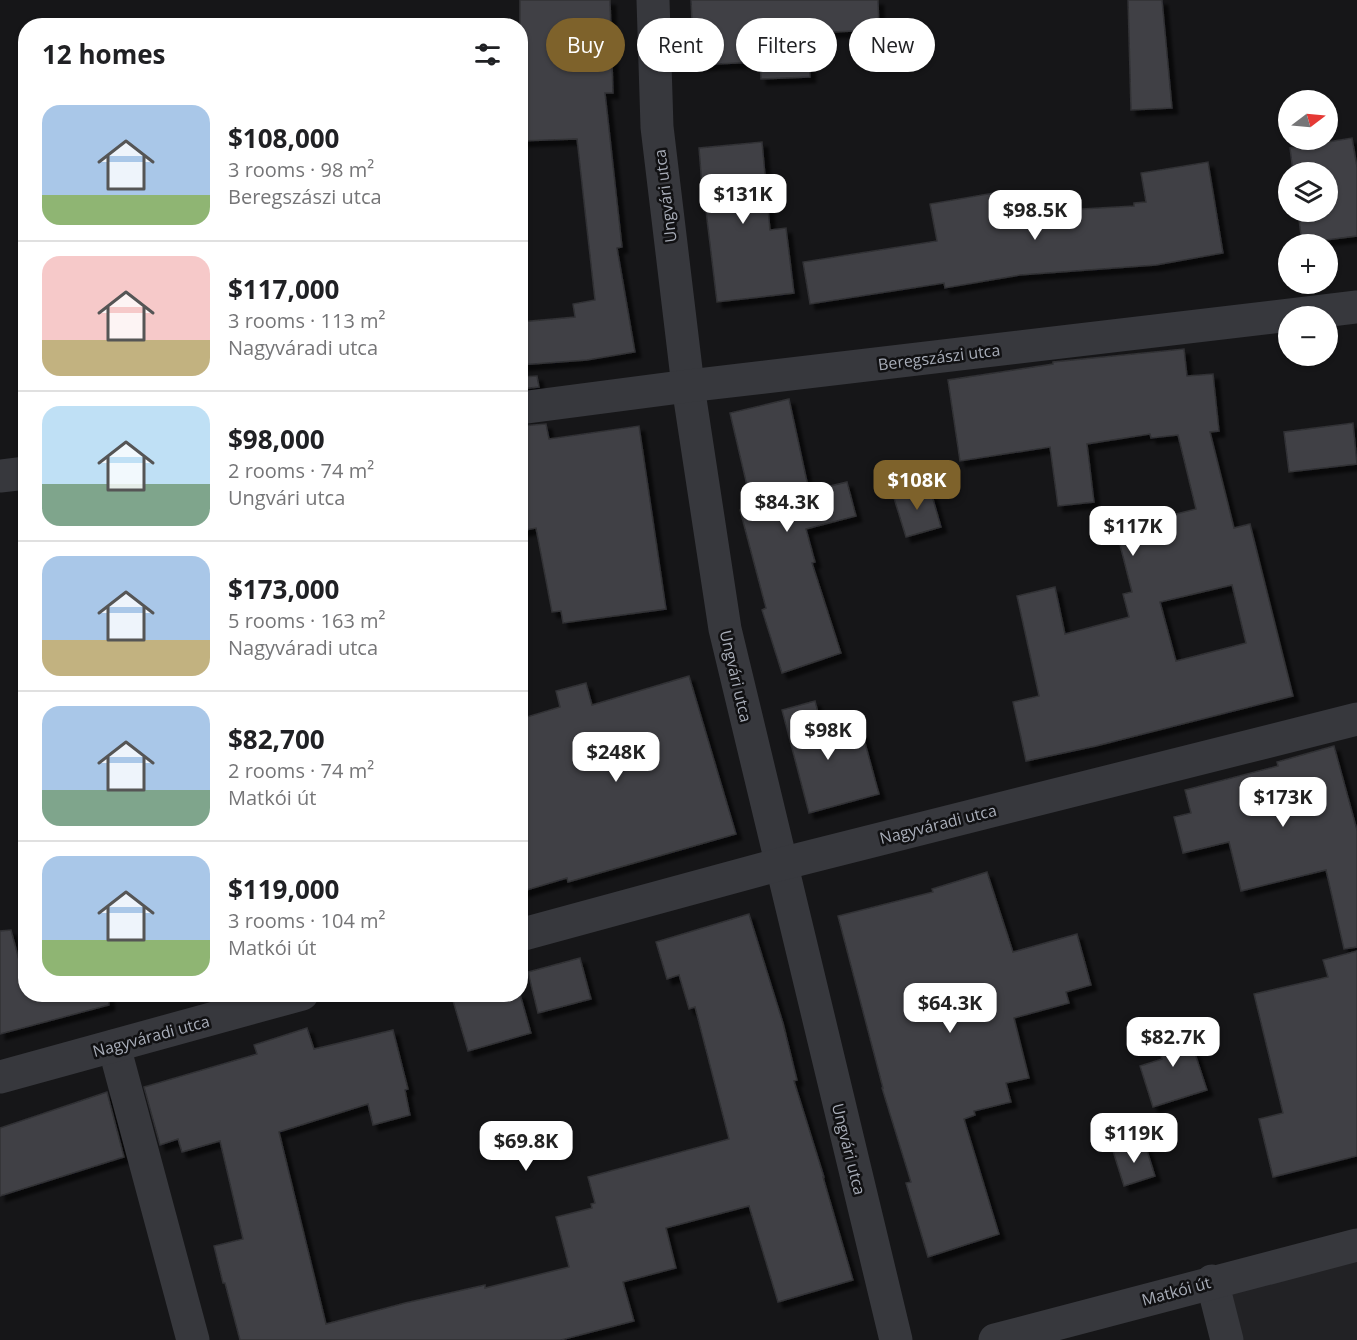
<!DOCTYPE html>
<html lang="en">
<head>
<meta charset="utf-8">
<style>
  :root { --surface:#fff; --page:#f2f2f2; --text:#202124; --muted:#757577; --line:#e0e0e0; --accent:#7e622b }
  body { margin:0; font-family:"Open Sans",sans-serif; background:var(--page); color:var(--text); height:100vh; display:flex; flex-direction:column; font-size:22px; white-space:nowrap }
  * { box-sizing:border-box; margin:0 }
  p { font-size:20px; color:var(--muted) }
  .icon { flex:none; width:33px; height:33px; fill:none; stroke:currentColor; stroke-width:2; stroke-linecap:round; stroke-linejoin:round }
  .map { position:relative; flex:1; overflow:hidden }
  .details { position:absolute; left:18px; top:18px; width:510px; height:984px; display:flex; flex-direction:column; background:var(--surface); border-radius:24px; box-shadow:0 2px 4px #0004 }
  .details>* { flex:none }
  .hud { position:absolute; left:546px; top:18px; width:570px; height:54px; display:flex; gap:12px }
  .needle { width:39px; rotate:74deg }
  .controls { position:absolute; left:1278px; top:90px; display:grid; gap:12px }
  .controls a { display:grid; place-items:center; width:60px; height:60px; border-radius:50%; background:var(--surface); box-shadow:0 2px 4px #0004; font-size:30px }
  .price { position:absolute; translate:-50% -51px; padding:0 14px; border-radius:12px; background:#fff; color:#222; font-size:20px; line-height:39px; filter:drop-shadow(0 2px 3px #0008) }
  .price::after { content:''; position:absolute; left:50%; top:36px; width:18px; height:14px; margin-left:-9px; background:inherit; clip-path:polygon(0 0,100% 0,50% 100%) }
  .price.active { background:var(--accent); color:#fff }
  ul { padding:0; list-style:none }
  li { display:flex; align-items:center; gap:18px; height:150px; padding:0 24px }
  li+li { border-top:2px solid var(--line) }
  li span { display:grid; place-items:center; flex:none; width:168px; height:120px; border-radius:18px; color:#555 }
  li>.icon { margin-inline-start:auto }
  span .icon { width:72px; height:72px; fill:#fffc; stroke-width:1 }
  li b { font-size:26px }
  h2 { display:flex; justify-content:space-between; align-items:center; height:72px; padding:0 24px; font-size:26px }
  .chip { padding:0 21px; border-radius:27px; background:var(--surface); box-shadow:0 2px 4px #0004; font-size:21px; line-height:54px }
  .chip.active { background:var(--accent); color:#fff }
  .map>svg:first-child { display:block }
  .built { fill:#222225 }
  .building { fill:#404145; stroke:#303034; stroke-width:1.5; fill-rule:evenodd; filter:url(#shadow) }
  .lines { fill:none; stroke-linecap:round; stroke-linejoin:round }
  .minor { stroke:#37383d; stroke-width:33 }
  .labels { text-anchor:middle; stroke-width:5; stroke-linejoin:round; paint-order:stroke }
  .street-label { font-size:16px; fill:#a8adb8; stroke:#111113 }
</style>
</head>
<body>
<div class="map">
<svg width="1357" height="1340" viewBox="0 0 1357 1340">
  <defs>
    <filter id="shadow"><feDropShadow dx="5.5" dy="5.5" stdDeviation="1.5" flood-color="#0009"/></filter>
  </defs>
  <rect width="100%" height="100%" fill="#161618"/>
  <polygon class="built" points="1357,1241 1357,1340 1227,1340 1212,1281"/>
  <g class="building">
    <polygon points="520,0 610,0 613,93 605,93 622,247 617,248 635,352 587,360 520,365 520,322 575,317 573,304 595,300 577,139 520,141"/>
    <polygon points="691,0 878,0 879,30 808,33 810,77 761,79 760,62 694,65"/>
    <polygon points="1128,0 1162,0 1172,108 1131,110"/>
    <polygon points="1352,138 1357,167 1357,236 1302,243 1298,212 1328,212 1328,172 1293,172 1290,148"/>
    <polygon points="762,142 770,230 786,228 794,293 717,302 706,211 704,211 699,148"/>
    <polygon points="1208,162 1223,253 1156,265 1020,275 945,288 944,283 810,304 803,262 937,241 930,204 999,192 1003,213 1081,207 1081,209 1134,206 1134,203 1146,202 1141,173"/>
    <path d="M1184,349l3,27 26,-2 6,57 -9,1 24,96 16,-4 43,172 -197,50 -70,15 -13,-59 26,-6 -22,-100 38,-9 10,47 64,-17 -6,-23 9,-2 -16,-63 80,-20 -18,-74 -27,3 -1,-4 -63,10 7,58 -36,4 -8,-59 -90,14 -12,-81 105,-16v-2zM1232,585l14,58 -70,18 -16,-59z"/>
    <polygon points="537,376 539,387 520,389 520,377"/>
    <polygon points="789,399 809,491 847,482 856,516 806,529 815,562 812,563 841,653 782,673 762,610 766,608 740,510 752,507 730,413"/>
    <polygon points="1353,423 1357,464 1289,472 1284,432"/>
    <polygon points="546,424 549,439 639,426 666,609 563,623 561,611 552,612 536,528 520,531 520,426"/>
    <polygon points="929,485 941,527 906,537 893,495"/>
    <polygon points="689,676 736,834 568,882 567,878 520,892 520,719 560,707 556,691 586,683 592,705"/>
    <polygon points="815,701 826,742 862,732 879,794 809,813 782,710"/>
    <polygon points="1334,746 1357,830 1357,947 1344,949 1326,870 1241,891 1229,842 1183,853 1174,817 1191,813 1185,790 1278,766 1277,762"/>
    <polygon points="987,872 1013,952 1077,934 1091,985 1066,992 1069,1003 1014,1018 1029,1078 1006,1083 1011,1102 974,1111 975,1115 964,1119 999,1234 928,1257 906,1183 911,1182 882,1088 883,1088 838,916 933,892 932,889"/>
    <polygon points="749,914 783,1023 797,1080 794,1081 824,1177 823,1177 853,1280 778,1302 749,1206 666,1228 676,1268 623,1282 634,1321 561,1340 240,1340 225,1283 223,1283 214,1246 243,1239 220,1141 182,1152 178,1139 160,1145 144,1087 257,1054 254,1045 307,1028 314,1049 393,1030 408,1089 405,1090 410,1115 373,1125 368,1104 279,1132 326,1324 405,1303 485,1285 485,1288 569,1267 556,1217 592,1208 591,1204 595,1203 588,1177 729,1139 695,1007 689,1009 679,975 667,979 656,942"/>
    <polygon points="11,930 26,986 26,994 108,994 109,1005 0,1034 0,931"/>
    <polygon points="1357,951 1357,1156 1273,1177 1259,1119 1283,1113 1254,994 1328,977 1323,960"/>
    <polygon points="580,958 591,999 538,1013 528,972"/>
    <polygon points="451,994 520,994 531,1033 468,1051"/>
    <polygon points="1185,1023 1207,1090 1153,1107 1140,1066 1162,1059 1153,1033"/>
    <polygon points="107,1092 124,1157 0,1196 0,1128"/>
    <polygon points="1144,1141 1155,1176 1124,1186 1113,1151"/>
  </g>
  <g class="lines">
    <g class="minor">
      <polyline points="653,0 657,127 688,386 725,629 896,1340"/>
      <polyline points="520,408 688,386 1357,307"/>
      <polyline points="0,476 26,473"/>
      <polyline points="520,935 781,864 1357,719"/>
      <polyline points="114,1046 193,1340"/>
      <polyline points="0,1077 302,994"/>
      <polyline points="1212,1281 1227,1340"/>
      <polyline points="995,1340 1357,1245"/>
    </g>
  </g>
  <g class="labels">
    <g class="street-label">
      <text transform="translate(665 196) rotate(-97)" y="6">Ungvári utca</text>
      <text transform="translate(939 357) rotate(-7)" y="6">Beregszászi utca</text>
      <text transform="translate(736 676) rotate(77)" y="6">Ungvári utca</text>
      <text transform="translate(938 824) rotate(-14)" y="6">Nagyváradi utca</text>
      <text transform="translate(151 1036) rotate(-15)" y="6">Nagyváradi utca</text>
      <text transform="translate(849 1149) rotate(76)" y="6">Ungvári utca</text>
      <text transform="translate(1176 1291) rotate(-15)" y="6">Matkói út</text>
    </g>
  </g>
</svg>
<div class="controls">
<a><svg class="needle" viewBox="-14 -14 28 28"><path d="M0-13l5 13h-10z" fill="#e53935"/><path d="M0 13l5-13h-10z" fill="#757577"/></svg></a>
<a><svg class="icon" aria-label="layers" viewBox="0 0 24 24"><path d="M12 4l9 5-9 5-9-5zM3 14l9 5 9-5"/></svg></a>
<a>+</a>
<a>−</a>
</div>
<b class="price" style="left:743px;top:225px">$131K</b>
<b class="price" style="left:1035px;top:241px">$98.5K</b>
<b class="price active" style="left:917px;top:511px">$108K</b>
<b class="price" style="left:787px;top:533px">$84.3K</b>
<b class="price" style="left:1133px;top:557px">$117K</b>
<b class="price" style="left:828px;top:761px">$98K</b>
<b class="price" style="left:616px;top:783px">$248K</b>
<b class="price" style="left:1283px;top:828px">$173K</b>
<b class="price" style="left:950px;top:1034px">$64.3K</b>
<b class="price" style="left:1173px;top:1068px">$82.7K</b>
<b class="price" style="left:1134px;top:1164px">$119K</b>
<b class="price" style="left:526px;top:1172px">$69.8K</b>
<div class="hud">
<a class="chip active">Buy</a>
<a class="chip">Rent</a>
<a class="chip">Filters</a>
<a class="chip">New</a>
</div>
<section class="details">
<h2>12 homes<svg class="icon" aria-label="filters" viewBox="0 0 24 24"><path d="M4 7h16M4 17h16"/><circle cx="9" cy="7" r="2"/><circle cx="15" cy="17" r="2"/></svg></h2>
<ul>
<li><span style="background:linear-gradient(#a9c7e8 75%,#8fb573 0)"><svg class="icon" aria-label="home" viewBox="0 0 24 24"><path d="M3 11l9-7 9 7M6 9v11h12V9"/></svg></span><div><b>$108,000</b><p>3 rooms · 98 m²</p><p>Beregszászi utca</p></div></li>
<li><span style="background:linear-gradient(#f6c9c9 70%,#c2b280 0)"><svg class="icon" aria-label="home" viewBox="0 0 24 24"><path d="M3 11l9-7 9 7M6 9v11h12V9"/></svg></span><div><b>$117,000</b><p>3 rooms · 113 m²</p><p>Nagyváradi utca</p></div></li>
<li><span style="background:linear-gradient(#bfe0f5 65%,#7fa58c 0)"><svg class="icon" aria-label="home" viewBox="0 0 24 24"><path d="M3 11l9-7 9 7M6 9v11h12V9"/></svg></span><div><b>$98,000</b><p>2 rooms · 74 m²</p><p>Ungvári utca</p></div></li>
<li><span style="background:linear-gradient(#a9c7e8 70%,#c2b280 0)"><svg class="icon" aria-label="home" viewBox="0 0 24 24"><path d="M3 11l9-7 9 7M6 9v11h12V9"/></svg></span><div><b>$173,000</b><p>5 rooms · 163 m²</p><p>Nagyváradi utca</p></div></li>
<li><span style="background:linear-gradient(#a9c7e8 70%,#7fa58c 0)"><svg class="icon" aria-label="home" viewBox="0 0 24 24"><path d="M3 11l9-7 9 7M6 9v11h12V9"/></svg></span><div><b>$82,700</b><p>2 rooms · 74 m²</p><p>Matkói út</p></div></li>
<li><span style="background:linear-gradient(#a9c7e8 70%,#8fb573 0)"><svg class="icon" aria-label="home" viewBox="0 0 24 24"><path d="M3 11l9-7 9 7M6 9v11h12V9"/></svg></span><div><b>$119,000</b><p>3 rooms · 104 m²</p><p>Matkói út</p></div></li>
</ul>
</section>
</div>
</body>
</html>
